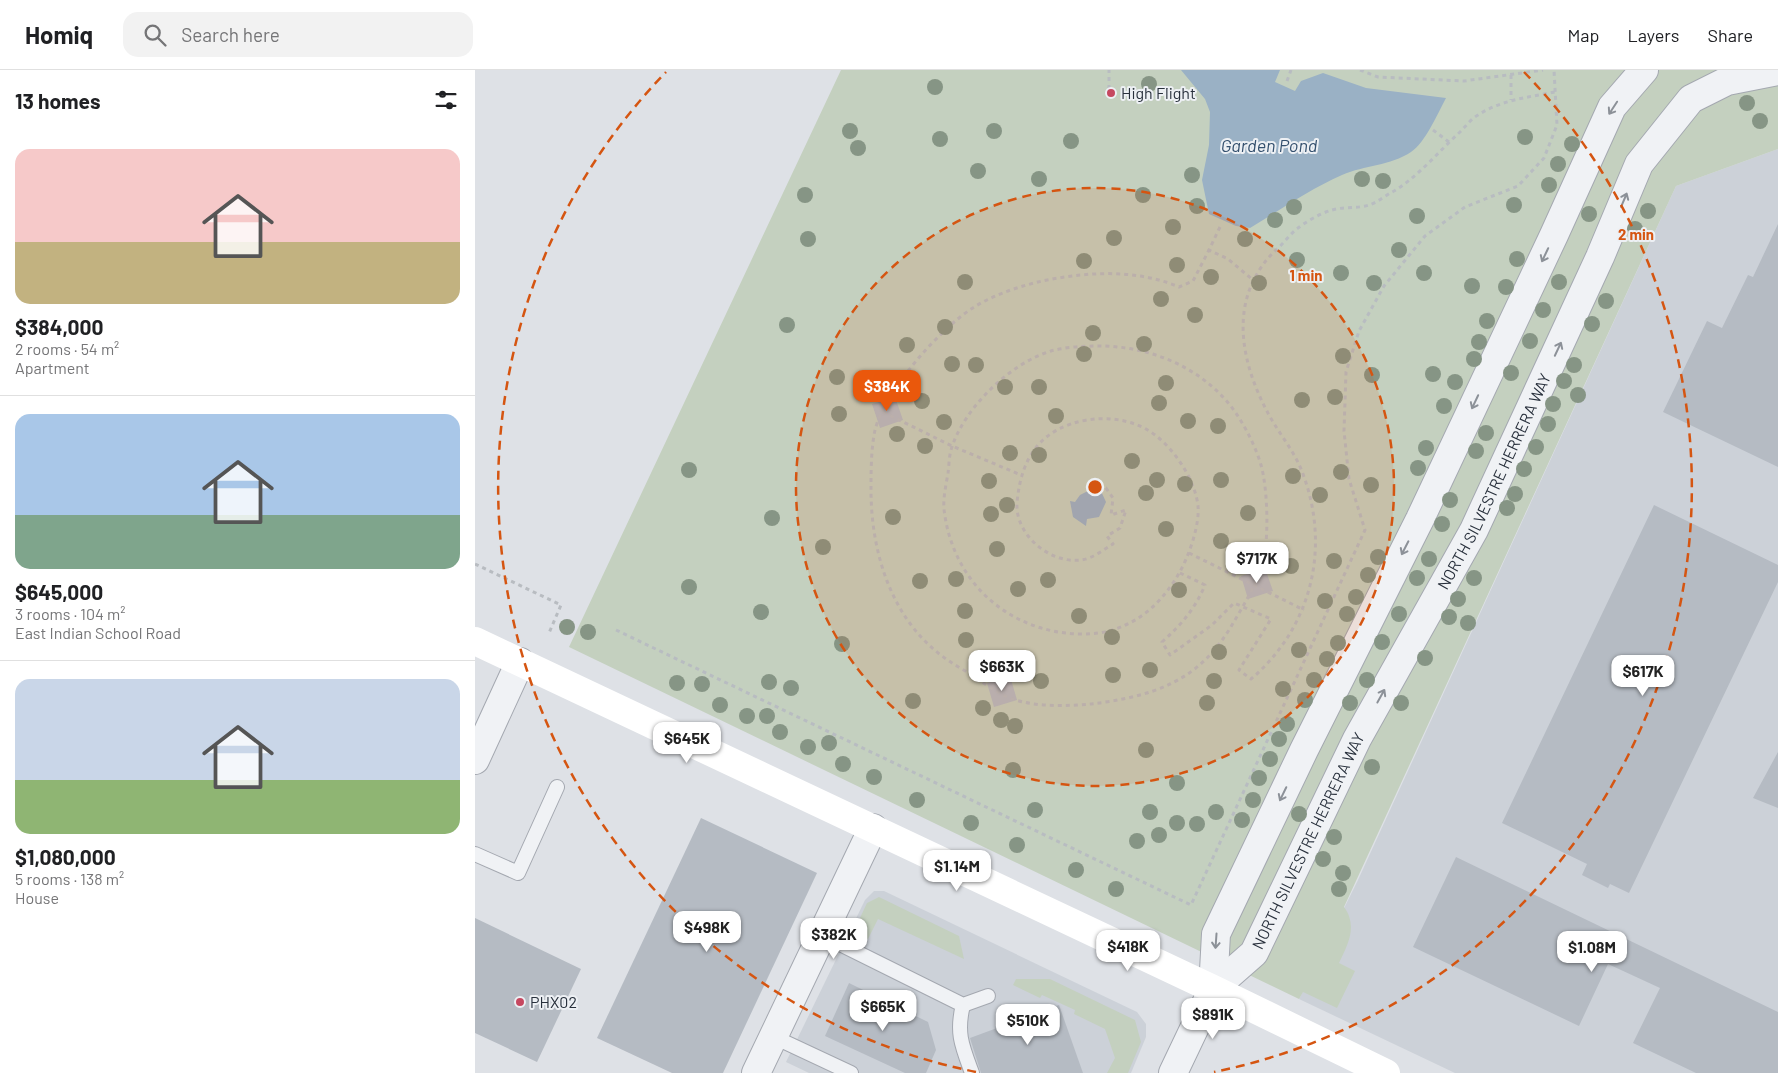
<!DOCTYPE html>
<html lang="en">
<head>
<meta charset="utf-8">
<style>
  :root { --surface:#fff; --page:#f2f2f2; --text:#202124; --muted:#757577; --line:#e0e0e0; --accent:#ea580c }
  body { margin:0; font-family:Barlow,sans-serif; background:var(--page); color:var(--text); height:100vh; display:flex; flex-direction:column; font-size:19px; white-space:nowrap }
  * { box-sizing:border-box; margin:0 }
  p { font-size:16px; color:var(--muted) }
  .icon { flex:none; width:28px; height:28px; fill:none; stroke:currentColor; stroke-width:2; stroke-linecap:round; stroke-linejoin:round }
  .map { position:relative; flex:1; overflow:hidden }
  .panel { display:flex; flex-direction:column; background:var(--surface); width:475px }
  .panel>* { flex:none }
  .price { position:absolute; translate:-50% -42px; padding:0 11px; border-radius:10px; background:#fff; color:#222; font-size:16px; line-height:32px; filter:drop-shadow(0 1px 2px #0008) }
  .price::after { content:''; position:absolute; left:50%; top:30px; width:15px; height:11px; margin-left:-8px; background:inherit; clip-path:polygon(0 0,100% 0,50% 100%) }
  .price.on { background:var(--accent); color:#fff }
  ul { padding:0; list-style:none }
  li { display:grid; align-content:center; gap:10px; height:265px; padding:0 15px }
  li+li { border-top:1px solid var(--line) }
  li span { display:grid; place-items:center; height:155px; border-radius:15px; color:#555 }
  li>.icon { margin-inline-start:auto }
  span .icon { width:90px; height:90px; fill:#fffc; stroke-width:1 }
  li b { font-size:21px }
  h2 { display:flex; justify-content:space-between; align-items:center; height:60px; padding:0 15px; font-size:21px }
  header { display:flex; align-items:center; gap:30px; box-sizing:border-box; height:70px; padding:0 25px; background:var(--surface); border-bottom:1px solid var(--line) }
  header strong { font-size:24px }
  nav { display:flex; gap:28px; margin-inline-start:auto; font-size:18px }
  .search { width:350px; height:45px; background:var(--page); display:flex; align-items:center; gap:12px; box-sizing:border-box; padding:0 18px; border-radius:15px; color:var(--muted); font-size:19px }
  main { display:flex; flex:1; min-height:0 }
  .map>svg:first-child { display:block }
  .built { fill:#ccd1d8 }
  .green { fill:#c4d0bf }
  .water { fill:#9ab1c5 }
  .building { fill:#b5bbc3 }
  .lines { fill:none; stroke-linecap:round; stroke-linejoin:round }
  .service-casing { stroke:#a4a8b0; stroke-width:16 }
  .minor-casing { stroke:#a4a8b0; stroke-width:30 }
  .tertiary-casing { stroke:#a4a8b0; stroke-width:30 }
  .path { stroke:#b8bcc1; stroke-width:3; stroke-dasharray:4 4; stroke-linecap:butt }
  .service { stroke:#f0f2f5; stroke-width:14 }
  .minor { stroke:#f0f2f5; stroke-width:28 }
  .tertiary { stroke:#f0f2f5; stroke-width:28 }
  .secondary { stroke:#fff; stroke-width:28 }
  .tree { fill:#869585 }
  .oneway { stroke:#8c9198 }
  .ring { fill:none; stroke:#d55511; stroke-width:2.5; stroke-dasharray:9 6 }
  .poi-dot { fill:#c64860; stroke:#edf0f4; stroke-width:2 }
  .labels { text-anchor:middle; stroke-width:4; stroke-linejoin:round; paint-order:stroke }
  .poi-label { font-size:16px; fill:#28303c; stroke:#edf0f4; text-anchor:start }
  .street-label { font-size:16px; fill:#28303c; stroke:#edf0f4 }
  .water-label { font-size:18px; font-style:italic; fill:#34506e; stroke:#edf0f4 }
  .centre { fill:#d55511; stroke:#edf0f4; stroke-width:2.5 }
  .ring-label { font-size:15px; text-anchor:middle; font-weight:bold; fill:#d55511; stroke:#edf0f4; stroke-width:4; stroke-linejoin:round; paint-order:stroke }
</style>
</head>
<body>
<header>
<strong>Homiq</strong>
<div class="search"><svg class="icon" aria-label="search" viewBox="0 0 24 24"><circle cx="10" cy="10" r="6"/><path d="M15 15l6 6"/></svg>Search here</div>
<nav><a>Map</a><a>Layers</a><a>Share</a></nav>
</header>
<main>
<section class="panel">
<h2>13 homes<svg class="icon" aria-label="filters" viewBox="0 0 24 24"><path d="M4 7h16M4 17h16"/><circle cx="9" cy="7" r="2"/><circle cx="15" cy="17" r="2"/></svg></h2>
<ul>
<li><span style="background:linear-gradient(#f6c9c9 60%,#c2b280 0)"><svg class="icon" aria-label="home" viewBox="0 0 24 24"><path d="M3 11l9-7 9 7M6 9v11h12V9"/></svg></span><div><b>$384,000</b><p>2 rooms · 54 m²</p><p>Apartment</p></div></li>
<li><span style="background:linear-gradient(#a9c7e8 65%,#7fa58c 0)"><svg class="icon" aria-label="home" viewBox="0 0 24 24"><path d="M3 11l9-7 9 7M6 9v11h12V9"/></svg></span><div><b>$645,000</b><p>3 rooms · 104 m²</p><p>East Indian School Road</p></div></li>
<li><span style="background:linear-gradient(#c9d6e8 65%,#8fb573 0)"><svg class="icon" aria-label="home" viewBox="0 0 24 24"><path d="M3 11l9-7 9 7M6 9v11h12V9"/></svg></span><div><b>$1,080,000</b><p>5 rooms · 138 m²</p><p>House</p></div></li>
</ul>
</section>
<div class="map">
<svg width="1303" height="1003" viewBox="0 0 1303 1003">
  <rect width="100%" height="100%" fill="#dee1e6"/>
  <g class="built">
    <polygon points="1303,79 1303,1003 980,1003 824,929 883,810 1201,116"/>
    <polygon points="399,821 409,821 662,942 671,954 671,967 656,1003 334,1003 311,992 390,830"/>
  </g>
  <g class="green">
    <path d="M366,0h937v79l-102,37 -332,721c14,19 4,37 -5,56l16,8 -18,37 -34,-16 -4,7 -730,-352z"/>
    <polygon points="404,827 484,866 489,889 403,849 393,869 378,863 392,833"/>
    <polygon points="541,909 575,909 660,950 666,972 653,1003 632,1003 640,988 630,959 599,944 600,940 567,925 565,928 538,915"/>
  </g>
  <g class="water">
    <path d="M706,0h99l-5,12 20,9 6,-10 22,-8 43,15 80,10c-8,15 -21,45 -35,54 -21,14 -46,13 -69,23 -32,14 -62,35 -92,53l-14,-2 -27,-12 -7,-34 7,-35 1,-33 -5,-13z"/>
    <polygon points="616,413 625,419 631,432 624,447 612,449 611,456 598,447 595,431 600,432 605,425 613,421"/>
  </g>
  <g class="building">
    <polygon points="1303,154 1303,397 1188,342 1232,251 1247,258 1273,205 1278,207"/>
    <polygon points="420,327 428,350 405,358 397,334"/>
    <polygon points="1179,435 1303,495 1303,512 1154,823 1135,814 1133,818 1107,805 1112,794 1027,753"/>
    <polygon points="790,498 798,521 773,529 766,506"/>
    <polygon points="535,606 542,630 519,637 512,613"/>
    <polygon points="1303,682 1303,738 1278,728"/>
    <polygon points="226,748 342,803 248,1003 197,1003 122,968"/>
    <polygon points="981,787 1303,942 1303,1003 1221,1003 1158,973 1185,918 1133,894 1104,956 938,877"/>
    <polygon points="0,848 106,899 62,992 0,963"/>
    <polygon points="374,913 453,952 461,980 451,1003 430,1003 350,966"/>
    <polygon points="584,935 608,1003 506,1003 495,968"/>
  </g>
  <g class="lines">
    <g class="service-casing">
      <g id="service">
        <polyline points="0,784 43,803 82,717"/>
        <polyline points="347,865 488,935 513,926"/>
        <path d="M488,935c-7,28 -1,41 9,68"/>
        <polyline points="299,967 376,1003"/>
      </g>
    </g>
    <g class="minor-casing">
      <g id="minor">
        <polyline points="0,690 45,592"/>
        <path id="s1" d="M738,919l41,-36 103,-214 117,-209 126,-273 39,-93 52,-65 36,-18 51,-10"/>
        <polyline points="738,919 741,864 829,680 945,449 1079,165 1137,37 1169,0"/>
        <polyline points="281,1003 398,758"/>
      </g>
    </g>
    <g class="tertiary-casing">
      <polyline id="tertiary" points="698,1003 738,919"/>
    </g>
    <g class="path">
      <polyline points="885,0 903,7 989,11 1068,0"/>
      <polyline points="1036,5 1036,30"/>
      <polyline points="812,11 816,0"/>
      <polyline points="634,19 634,0"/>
      <polyline points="958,60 974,72"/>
      <polyline points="745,157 734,180 753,189 778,210"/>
      <polyline points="408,342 477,376 546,405"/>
      <path d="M623,416l8,2 7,10 -2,17 15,-5 -6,18 -13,8 6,8c-10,6 -21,15 -32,16 -32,4 -66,-26 -64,-57 4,-46 24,-75 70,-83 20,-3 40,-1 59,9 25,14 49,49 52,77 2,19 -10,53 -20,69 -21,36 -54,60 -97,59 -72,-1 -129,-52 -137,-125 -1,-11 2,-24 4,-36 1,-7 1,-16 3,-23 12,-41 59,-87 100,-99 14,-4 33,-5 48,-5 56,0 113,26 142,75 8,13 16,30 20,44 7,24 9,84 -1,107 -7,18 -18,36 -28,53 -15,25 -33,45 -60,58 -23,12 -55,18 -81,21 -23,2 -49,3 -72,-3 -18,-4 -36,-19 -52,-29 -14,-8 -28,-17 -39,-28 -41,-39 -57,-99 -57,-154 0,-19 0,-41 4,-60 10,-39 62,-98 96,-121 20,-13 43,-21 67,-27 45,-10 97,-14 141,5l14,-6 16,-31"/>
      <polyline points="714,483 829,540"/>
      <polyline points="0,494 86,535 74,563"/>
      <path d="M705,503l25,12c-10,24 -24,40 -43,57l8,13 42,-30 22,-22 37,16 -32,51 12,9c60,-51 80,-130 52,-205 -8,-22 -23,-39 -34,-59 -30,-55 -42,-120 9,-167 7,-6 12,-14 20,-20 8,-6 21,-14 31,-17 13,-5 28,-2 40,-6 9,-3 17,-10 25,-14 25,-15 45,-40 66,-59 6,-6 11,-13 18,-17 23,-15 51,-18 77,-23"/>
      <polyline points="141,560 716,835 890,460 874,409 869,361 871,302 884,261 909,216 950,166 990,137 1043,116 1069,88 1082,55 1079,0"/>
    </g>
    <use href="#service" class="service"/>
    <use href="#minor" class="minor"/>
    <use href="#tertiary" class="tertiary"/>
    <polyline class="secondary" points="0,571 738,919 911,1003"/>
  </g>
  <g class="tree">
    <circle cx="674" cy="14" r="8"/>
    <circle cx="460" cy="17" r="8"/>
    <circle cx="1272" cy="33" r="8"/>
    <circle cx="1285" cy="51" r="8"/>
    <circle cx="375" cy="61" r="8"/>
    <circle cx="519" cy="61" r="8"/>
    <circle cx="1050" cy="67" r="8"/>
    <circle cx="465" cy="69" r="8"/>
    <circle cx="596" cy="71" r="8"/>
    <circle cx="1097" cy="74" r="8"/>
    <circle cx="383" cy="78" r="8"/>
    <circle cx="1083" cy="94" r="8"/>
    <circle cx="503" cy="101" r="8"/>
    <circle cx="717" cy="105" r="8"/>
    <circle cx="564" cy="109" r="8"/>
    <circle cx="887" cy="109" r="8"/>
    <circle cx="908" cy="111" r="8"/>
    <circle cx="1074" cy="115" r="8"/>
    <circle cx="330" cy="125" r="8"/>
    <circle cx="668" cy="125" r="8"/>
    <circle cx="1039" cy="135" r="8"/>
    <circle cx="722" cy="136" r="8"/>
    <circle cx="819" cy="137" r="8"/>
    <circle cx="1173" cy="141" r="8"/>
    <circle cx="1114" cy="144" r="8"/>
    <circle cx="942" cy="146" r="8"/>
    <circle cx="800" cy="150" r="8"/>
    <circle cx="698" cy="157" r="8"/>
    <circle cx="1160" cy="159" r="8"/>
    <circle cx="639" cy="168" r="8"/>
    <circle cx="333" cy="169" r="8"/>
    <circle cx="770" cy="169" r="8"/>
    <circle cx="924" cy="180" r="8"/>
    <circle cx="1042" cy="189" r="8"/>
    <circle cx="822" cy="190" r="8"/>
    <circle cx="609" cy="191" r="8"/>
    <circle cx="702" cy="195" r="8"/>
    <circle cx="866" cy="203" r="8"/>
    <circle cx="949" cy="203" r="8"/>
    <circle cx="736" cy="207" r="8"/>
    <circle cx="490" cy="212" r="8"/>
    <circle cx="1084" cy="212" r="8"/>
    <circle cx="784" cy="213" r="8"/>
    <circle cx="899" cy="213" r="8"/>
    <circle cx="997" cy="216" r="8"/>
    <circle cx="1031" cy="217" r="8"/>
    <circle cx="686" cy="229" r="8"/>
    <circle cx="1131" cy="231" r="8"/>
    <circle cx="1068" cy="240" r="8"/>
    <circle cx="720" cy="245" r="8"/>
    <circle cx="1012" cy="251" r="8"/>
    <circle cx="1117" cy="254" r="8"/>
    <circle cx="312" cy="255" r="8"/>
    <circle cx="470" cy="257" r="8"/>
    <circle cx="618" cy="263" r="8"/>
    <circle cx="1055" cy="271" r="8"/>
    <circle cx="1004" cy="272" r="8"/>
    <circle cx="669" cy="274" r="8"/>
    <circle cx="432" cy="275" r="8"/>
    <circle cx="609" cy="284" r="8"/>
    <circle cx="868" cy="286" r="8"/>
    <circle cx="999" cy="289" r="8"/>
    <circle cx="477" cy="294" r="8"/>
    <circle cx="501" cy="295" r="8"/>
    <circle cx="1099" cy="295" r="8"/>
    <circle cx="1036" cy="303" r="8"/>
    <circle cx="958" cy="304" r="8"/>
    <circle cx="897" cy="305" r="8"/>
    <circle cx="362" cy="307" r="8"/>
    <circle cx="1089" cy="311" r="8"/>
    <circle cx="980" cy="312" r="8"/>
    <circle cx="691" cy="313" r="8"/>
    <circle cx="530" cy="317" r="8"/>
    <circle cx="564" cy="317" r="8"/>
    <circle cx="1103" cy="325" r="8"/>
    <circle cx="860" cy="327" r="8"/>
    <circle cx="827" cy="330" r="8"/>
    <circle cx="447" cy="331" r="8"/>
    <circle cx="684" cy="333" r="8"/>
    <circle cx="1078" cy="334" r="8"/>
    <circle cx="969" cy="336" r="8"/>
    <circle cx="364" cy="344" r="8"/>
    <circle cx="581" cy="346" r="8"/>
    <circle cx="713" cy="351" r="8"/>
    <circle cx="469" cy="352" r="8"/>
    <circle cx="1073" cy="354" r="8"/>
    <circle cx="743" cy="356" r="8"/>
    <circle cx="1011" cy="363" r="8"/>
    <circle cx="422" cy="364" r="8"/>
    <circle cx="450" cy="376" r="8"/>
    <circle cx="1061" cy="377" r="8"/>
    <circle cx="951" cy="378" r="8"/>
    <circle cx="1001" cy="381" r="8"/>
    <circle cx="535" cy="383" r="8"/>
    <circle cx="564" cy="385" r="8"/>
    <circle cx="657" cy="391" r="8"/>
    <circle cx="943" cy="398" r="8"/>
    <circle cx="1049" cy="399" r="8"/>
    <circle cx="214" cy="400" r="8"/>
    <circle cx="866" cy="402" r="8"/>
    <circle cx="818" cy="406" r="8"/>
    <circle cx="682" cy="410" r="8"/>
    <circle cx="746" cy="410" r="8"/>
    <circle cx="514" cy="411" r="8"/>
    <circle cx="710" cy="414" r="8"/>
    <circle cx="896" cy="415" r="8"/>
    <circle cx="671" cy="423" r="8"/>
    <circle cx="1040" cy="424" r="8"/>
    <circle cx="845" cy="425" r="8"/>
    <circle cx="975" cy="430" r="8"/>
    <circle cx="532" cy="435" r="8"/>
    <circle cx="1032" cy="438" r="8"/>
    <circle cx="773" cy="443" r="8"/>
    <circle cx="516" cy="444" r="8"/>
    <circle cx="418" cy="447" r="8"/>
    <circle cx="297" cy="448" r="8"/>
    <circle cx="967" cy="454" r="8"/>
    <circle cx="691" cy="459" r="8"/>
    <circle cx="746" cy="471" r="8"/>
    <circle cx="348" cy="477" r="8"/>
    <circle cx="522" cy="479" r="8"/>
    <circle cx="903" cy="487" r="8"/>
    <circle cx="954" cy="489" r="8"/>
    <circle cx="859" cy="491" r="8"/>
    <circle cx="816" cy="496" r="8"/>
    <circle cx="893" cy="505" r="8"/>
    <circle cx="942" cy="508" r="8"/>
    <circle cx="999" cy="508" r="8"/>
    <circle cx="481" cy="509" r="8"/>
    <circle cx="573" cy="510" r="8"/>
    <circle cx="445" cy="511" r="8"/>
    <circle cx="214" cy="517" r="8"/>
    <circle cx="543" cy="519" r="8"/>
    <circle cx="704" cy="520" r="8"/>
    <circle cx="881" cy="527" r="8"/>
    <circle cx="983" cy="529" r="8"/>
    <circle cx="850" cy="531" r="8"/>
    <circle cx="490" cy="541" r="8"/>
    <circle cx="286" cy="542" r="8"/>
    <circle cx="872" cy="544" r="8"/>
    <circle cx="924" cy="544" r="8"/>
    <circle cx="604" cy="546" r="8"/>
    <circle cx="974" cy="547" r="8"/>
    <circle cx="993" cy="553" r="8"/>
    <circle cx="92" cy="557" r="8"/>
    <circle cx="113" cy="562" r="8"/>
    <circle cx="637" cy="567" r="8"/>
    <circle cx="491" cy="570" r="8"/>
    <circle cx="907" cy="572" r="8"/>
    <circle cx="863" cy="573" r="8"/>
    <circle cx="367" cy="574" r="8"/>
    <circle cx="824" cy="580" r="8"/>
    <circle cx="744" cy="582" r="8"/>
    <circle cx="950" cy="588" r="8"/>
    <circle cx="852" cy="589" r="8"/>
    <circle cx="675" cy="600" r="8"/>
    <circle cx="638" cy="605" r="8"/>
    <circle cx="839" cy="610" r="8"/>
    <circle cx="892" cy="610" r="8"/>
    <circle cx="566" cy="611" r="8"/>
    <circle cx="739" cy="611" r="8"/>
    <circle cx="294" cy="612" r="8"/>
    <circle cx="202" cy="613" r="8"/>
    <circle cx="227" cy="614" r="8"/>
    <circle cx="316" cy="618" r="8"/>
    <circle cx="808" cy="619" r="8"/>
    <circle cx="830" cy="630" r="8"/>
    <circle cx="438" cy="631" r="8"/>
    <circle cx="732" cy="633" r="8"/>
    <circle cx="875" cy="633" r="8"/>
    <circle cx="926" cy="633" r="8"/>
    <circle cx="245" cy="635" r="8"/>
    <circle cx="508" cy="638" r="8"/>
    <circle cx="272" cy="646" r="8"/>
    <circle cx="292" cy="646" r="8"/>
    <circle cx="526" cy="650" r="8"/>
    <circle cx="812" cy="654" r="8"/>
    <circle cx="540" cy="656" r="8"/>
    <circle cx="305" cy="662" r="8"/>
    <circle cx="804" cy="669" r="8"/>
    <circle cx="354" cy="673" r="8"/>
    <circle cx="333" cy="677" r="8"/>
    <circle cx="671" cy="680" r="8"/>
    <circle cx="795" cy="689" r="8"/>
    <circle cx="368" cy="694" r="8"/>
    <circle cx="897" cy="697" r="8"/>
    <circle cx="538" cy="700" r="8"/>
    <circle cx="399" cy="707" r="8"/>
    <circle cx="784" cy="708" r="8"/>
    <circle cx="702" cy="713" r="8"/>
    <circle cx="442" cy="730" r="8"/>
    <circle cx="778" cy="730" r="8"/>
    <circle cx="560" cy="740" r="8"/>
    <circle cx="675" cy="742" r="8"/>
    <circle cx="741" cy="742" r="8"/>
    <circle cx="824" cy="744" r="8"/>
    <circle cx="767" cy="750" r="8"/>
    <circle cx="496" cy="753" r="8"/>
    <circle cx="702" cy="753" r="8"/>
    <circle cx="722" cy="754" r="8"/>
    <circle cx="684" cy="765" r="8"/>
    <circle cx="859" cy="767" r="8"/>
    <circle cx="662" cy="771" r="8"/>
    <circle cx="542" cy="775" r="8"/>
    <circle cx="848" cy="789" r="8"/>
    <circle cx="601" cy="800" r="8"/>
    <circle cx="868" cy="803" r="8"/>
    <circle cx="641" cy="819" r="8"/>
    <circle cx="864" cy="819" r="8"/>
  </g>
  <defs><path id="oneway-shaft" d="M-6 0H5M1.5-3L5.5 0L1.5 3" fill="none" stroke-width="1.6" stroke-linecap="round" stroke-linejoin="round" transform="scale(1.25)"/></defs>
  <g class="oneway">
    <use href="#oneway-shaft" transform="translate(1138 38) rotate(123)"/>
    <use href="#oneway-shaft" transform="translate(1149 130) rotate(-67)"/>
    <use href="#oneway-shaft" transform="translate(1070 185) rotate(115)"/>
    <use href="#oneway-shaft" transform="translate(1083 279) rotate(-65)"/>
    <use href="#oneway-shaft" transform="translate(1000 332) rotate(115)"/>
    <use href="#oneway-shaft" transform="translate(930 478) rotate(117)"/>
    <use href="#oneway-shaft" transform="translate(906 626) rotate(-61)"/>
    <use href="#oneway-shaft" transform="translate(808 724) rotate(116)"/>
    <use href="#oneway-shaft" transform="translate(741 871) rotate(94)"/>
  </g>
  <circle cx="620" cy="417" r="299" fill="#d55511" fill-opacity=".12"/>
  <g class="ring">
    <circle cx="620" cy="417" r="299"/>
    <path d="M501 1002A597 597 0 0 1 191 2M1049 2A597 597 0 0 1 739 1002"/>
  </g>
  <g class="poi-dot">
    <circle cx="636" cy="23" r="5"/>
    <circle cx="45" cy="932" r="5"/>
  </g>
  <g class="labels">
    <g class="poi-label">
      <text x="646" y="29">High Flight</text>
      <text x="55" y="938">PHX02</text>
    </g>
    <g class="street-label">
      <text dy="6" stroke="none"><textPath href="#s1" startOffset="584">NORTH SILVESTRE HERRERA WAY</textPath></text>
      <text dy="6" stroke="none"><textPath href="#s1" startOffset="179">NORTH SILVESTRE HERRERA WAY</textPath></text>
    </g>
    <g class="water-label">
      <text x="794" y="82">Garden Pond</text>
    </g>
  </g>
  <circle cx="620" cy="417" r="8" class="centre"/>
  <g class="ring-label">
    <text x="1161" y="170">2 min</text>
    <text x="831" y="211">1 min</text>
  </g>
</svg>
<b class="price on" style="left:412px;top:342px">$384K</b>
<b class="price" style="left:782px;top:514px">$717K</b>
<b class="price" style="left:527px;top:622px">$663K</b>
<b class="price" style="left:1168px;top:627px">$617K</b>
<b class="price" style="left:212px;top:694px">$645K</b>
<b class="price" style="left:482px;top:822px">$1.14M</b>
<b class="price" style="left:232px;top:883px">$498K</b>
<b class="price" style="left:359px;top:890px">$382K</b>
<b class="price" style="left:653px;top:902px">$418K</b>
<b class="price" style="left:1117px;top:903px">$1.08M</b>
<b class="price" style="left:408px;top:962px">$665K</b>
<b class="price" style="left:738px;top:970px">$891K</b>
<b class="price" style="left:553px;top:976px">$510K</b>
</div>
</main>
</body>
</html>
